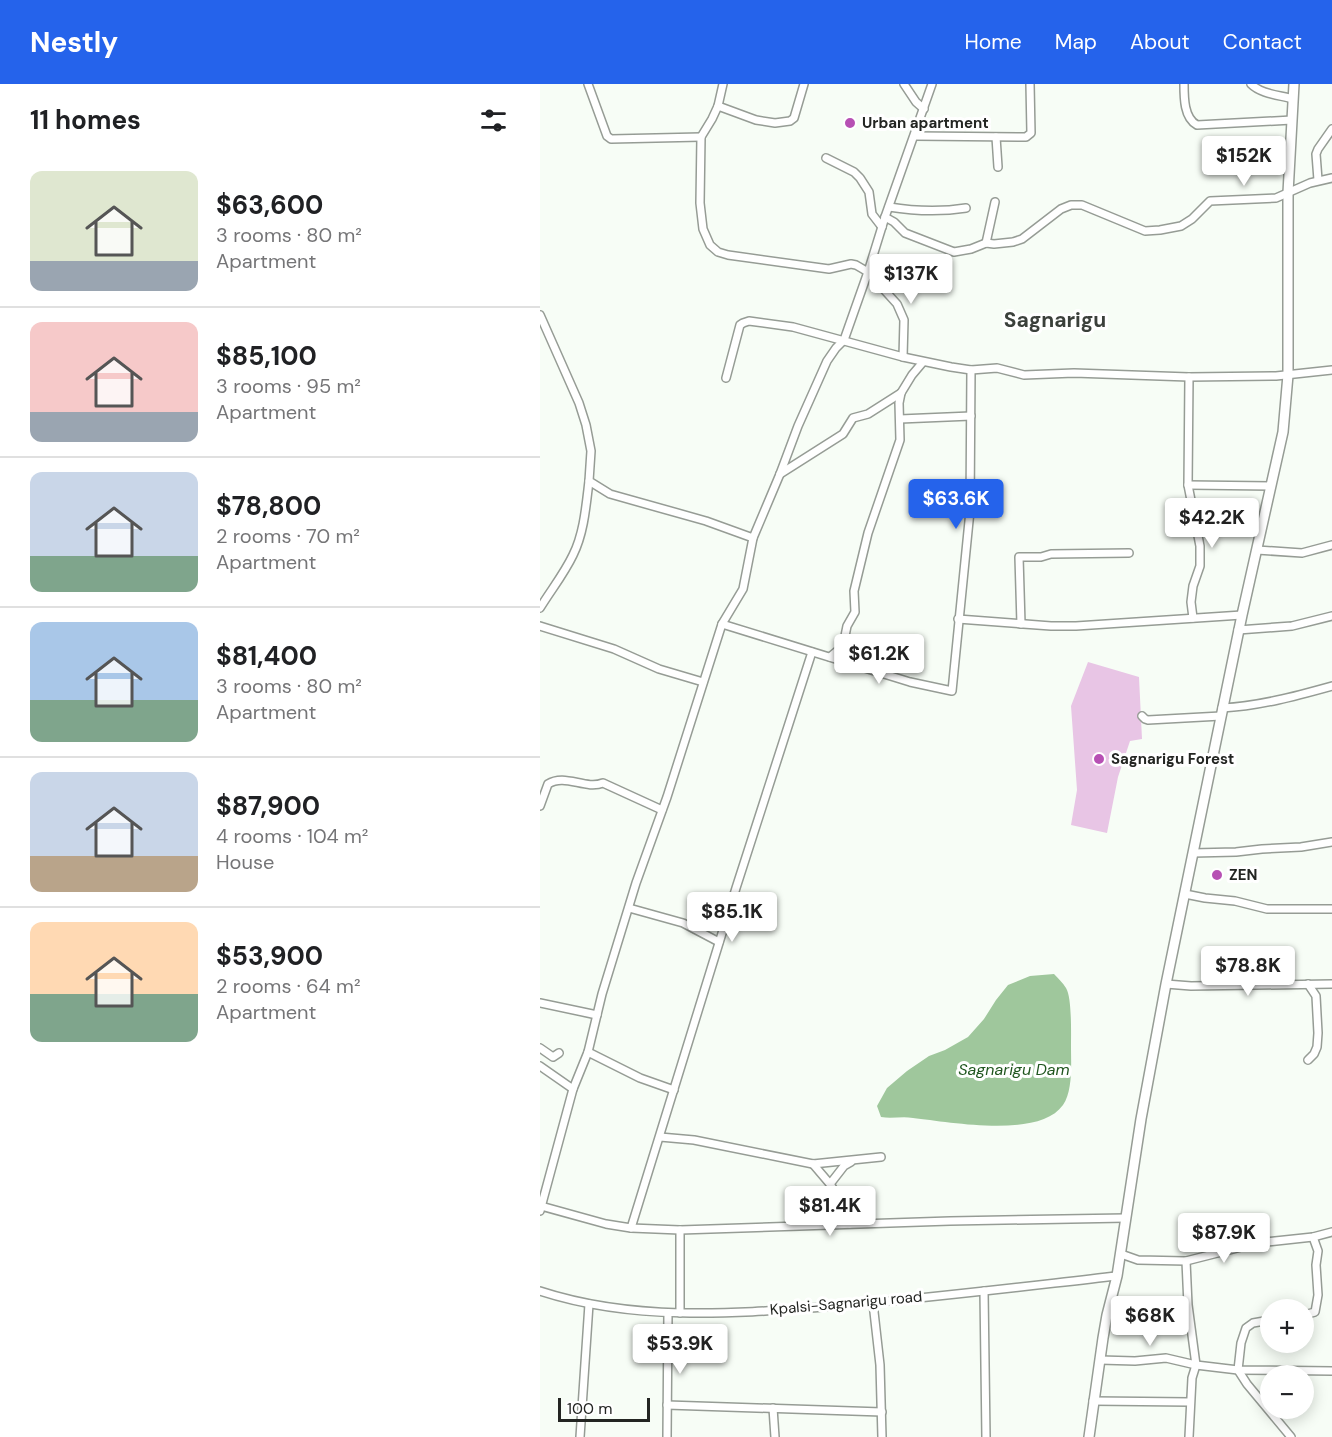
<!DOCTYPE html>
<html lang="en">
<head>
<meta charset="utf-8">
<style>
  :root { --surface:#fff; --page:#f2f2f2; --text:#202124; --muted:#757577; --line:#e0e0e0; --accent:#2563eb }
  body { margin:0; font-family:"DM Sans",sans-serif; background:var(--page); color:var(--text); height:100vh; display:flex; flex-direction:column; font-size:22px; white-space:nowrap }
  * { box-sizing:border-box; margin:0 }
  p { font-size:20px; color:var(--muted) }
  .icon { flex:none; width:33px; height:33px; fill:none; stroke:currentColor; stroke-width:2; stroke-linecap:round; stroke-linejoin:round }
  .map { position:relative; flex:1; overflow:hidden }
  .drawer { display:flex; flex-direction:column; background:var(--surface); width:540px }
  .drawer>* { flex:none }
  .controls { position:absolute; left:720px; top:1215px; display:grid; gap:12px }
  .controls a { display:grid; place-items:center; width:54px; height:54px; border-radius:50%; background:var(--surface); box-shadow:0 3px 15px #0003; font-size:30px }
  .scale { position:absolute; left:18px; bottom:15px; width:92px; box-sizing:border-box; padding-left:6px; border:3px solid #232522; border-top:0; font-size:16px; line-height:21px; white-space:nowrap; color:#232522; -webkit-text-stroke:4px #fff; paint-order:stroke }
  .price { position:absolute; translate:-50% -51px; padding:0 14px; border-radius:6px; background:#fff; color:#222; font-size:20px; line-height:39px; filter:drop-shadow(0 2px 3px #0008) }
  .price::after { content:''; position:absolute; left:50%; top:36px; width:18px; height:14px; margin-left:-9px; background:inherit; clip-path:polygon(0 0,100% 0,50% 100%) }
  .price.active { background:var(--accent); color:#fff }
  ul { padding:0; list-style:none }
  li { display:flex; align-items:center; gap:18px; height:150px; padding:0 30px }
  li+li { border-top:2px solid var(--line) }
  li span { display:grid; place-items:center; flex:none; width:168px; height:120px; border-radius:12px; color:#555 }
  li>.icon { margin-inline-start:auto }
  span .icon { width:72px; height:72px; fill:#fffc; stroke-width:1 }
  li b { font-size:26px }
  h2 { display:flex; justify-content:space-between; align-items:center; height:72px; padding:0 30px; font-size:26px }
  header { display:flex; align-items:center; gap:36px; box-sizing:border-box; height:84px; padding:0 30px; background:var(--accent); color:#fff }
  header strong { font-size:28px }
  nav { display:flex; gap:33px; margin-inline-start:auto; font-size:21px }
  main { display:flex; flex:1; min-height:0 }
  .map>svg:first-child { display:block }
  .green { fill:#e8c5e5 }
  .water { fill:#9fc79c }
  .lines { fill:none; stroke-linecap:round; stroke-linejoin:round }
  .street-casing { stroke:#969c95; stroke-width:10 }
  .secondary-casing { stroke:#969c95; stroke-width:12 }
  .street { stroke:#fff; stroke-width:7 }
  .secondary { stroke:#fff; stroke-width:9 }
  .poi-dot { fill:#b750b4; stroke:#fff; stroke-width:2 }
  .labels { text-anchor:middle; stroke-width:6; stroke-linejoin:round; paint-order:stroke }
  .poi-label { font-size:15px; font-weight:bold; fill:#232522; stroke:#fff; text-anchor:start }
  .street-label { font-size:15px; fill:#232522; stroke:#fff }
  .water-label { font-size:16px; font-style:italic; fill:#20561f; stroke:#fff }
  .district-label { font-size:21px; font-weight:bold; fill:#3b403b; stroke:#fff }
</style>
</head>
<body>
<header>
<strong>Nestly</strong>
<nav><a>Home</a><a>Map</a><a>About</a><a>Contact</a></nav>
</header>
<main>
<section class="drawer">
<h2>11 homes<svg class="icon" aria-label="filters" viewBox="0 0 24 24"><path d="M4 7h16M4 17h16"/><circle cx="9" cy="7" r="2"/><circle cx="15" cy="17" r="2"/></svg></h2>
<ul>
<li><span style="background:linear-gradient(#dfe7d0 75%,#9aa5b1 0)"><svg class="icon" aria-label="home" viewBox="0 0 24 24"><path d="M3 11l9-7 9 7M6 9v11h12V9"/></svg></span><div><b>$63,600</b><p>3 rooms · 80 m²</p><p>Apartment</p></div></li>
<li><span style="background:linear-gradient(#f6c9c9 75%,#9aa5b1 0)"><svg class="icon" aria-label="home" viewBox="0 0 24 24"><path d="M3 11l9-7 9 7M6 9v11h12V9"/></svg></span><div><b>$85,100</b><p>3 rooms · 95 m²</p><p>Apartment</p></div></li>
<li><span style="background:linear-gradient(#c9d6e8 70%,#7fa58c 0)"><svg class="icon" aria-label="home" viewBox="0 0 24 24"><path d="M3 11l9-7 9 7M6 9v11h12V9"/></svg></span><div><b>$78,800</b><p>2 rooms · 70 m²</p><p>Apartment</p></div></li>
<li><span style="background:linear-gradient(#a9c7e8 65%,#7fa58c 0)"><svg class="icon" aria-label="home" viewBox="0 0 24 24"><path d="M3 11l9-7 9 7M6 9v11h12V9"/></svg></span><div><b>$81,400</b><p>3 rooms · 80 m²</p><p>Apartment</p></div></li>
<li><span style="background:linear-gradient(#c9d6e8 70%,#b9a48a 0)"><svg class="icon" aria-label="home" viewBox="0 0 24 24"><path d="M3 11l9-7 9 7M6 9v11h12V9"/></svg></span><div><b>$87,900</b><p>4 rooms · 104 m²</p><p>House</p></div></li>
<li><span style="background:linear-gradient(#ffd9b3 60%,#7fa58c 0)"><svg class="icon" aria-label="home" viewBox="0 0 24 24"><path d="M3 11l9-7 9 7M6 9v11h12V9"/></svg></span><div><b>$53,900</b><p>2 rooms · 64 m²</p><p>Apartment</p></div></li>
</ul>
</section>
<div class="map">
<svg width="792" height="1353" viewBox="0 0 792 1353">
  <rect width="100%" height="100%" fill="#f7fdf6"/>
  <polygon class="green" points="548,578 599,593 602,655 590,657 578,693 567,749 531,741 537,706 531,622"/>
  <path class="water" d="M514,890c4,4 9,9 12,14 6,9 5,46 5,58 0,17 2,45 -8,59 -24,34 -113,17 -150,13 -11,-2 -21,1 -32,-1l-4,-11 10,-18 20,-17 22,-15 16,-6 23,-13 16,-18 12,-19 12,-15 22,-9z"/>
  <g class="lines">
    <g class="street-casing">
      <g id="street">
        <polyline points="48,0 67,52 71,55 161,53"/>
        <polyline points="183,0 178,22 172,35 161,53 160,119 163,145 170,161 178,168 188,171 289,185 311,180 316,181 328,188 357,220 364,236 363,273"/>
        <polyline points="364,0 376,18 384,25"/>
        <path d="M644,0c0,14 0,34 13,41l95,-5"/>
        <path d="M711,0c10,10 28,11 42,15"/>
        <polyline points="178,22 216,36 235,39 250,37 254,34 264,0"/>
        <polyline points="375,52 486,53 491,49 490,0"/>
        <polyline points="456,53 458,83"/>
        <polyline points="286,74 314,88 320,94 329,108 332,130 342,143"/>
        <polyline points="778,96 776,70 778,65 792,45"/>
        <path d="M349,123c25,4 52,5 77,1"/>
        <polyline points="345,133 354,138 365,149 414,168 431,165 446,159 454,160 473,158 482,155 521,125 531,121 542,121 605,147 620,146 641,142 652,135 670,117 736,114 770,99 792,94"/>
        <polyline points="446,159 455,118"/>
        <polyline points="0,231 39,319 46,341 51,367 49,397 70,410 166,437 213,454"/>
        <polyline points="649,293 648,401 660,462 660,482 653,502 651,518 653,534"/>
        <polyline points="186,294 200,241 203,239 209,237 253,243 363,273 411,283 431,286 457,284 484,291 534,289 649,293 736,292 792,286"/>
        <polyline points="360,335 431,332"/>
        <polyline points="240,390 303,350 313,334 328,330 361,309"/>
        <polyline points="648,401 731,402"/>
        <polyline points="717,466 762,469 792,461"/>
        <path d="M0,524c11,-18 24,-34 33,-53 11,-22 13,-49 16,-74"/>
        <polyline points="418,535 511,542 536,542 702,531"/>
        <polyline points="182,540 370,598 412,607 430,427 431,286"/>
        <polyline points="481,540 479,473 501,473 511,470 589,469"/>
        <polyline points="0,542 74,565 119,585 163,598"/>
        <polyline points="698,546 752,542 792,532"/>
        <polyline points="290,573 303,562 307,542 315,528 314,507 328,449 360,356 359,319 361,309 372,291 383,278"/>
        <path d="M682,624c38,-2 74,-12 110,-22"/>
        <polyline points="602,632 605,635 608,636 681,632"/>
        <path d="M0,722l8,-22c17,-11 37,6 55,-1l59,27"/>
        <polyline points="653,769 696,768 722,765 761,763 792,758"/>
        <polyline points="645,810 665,814 695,817 727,825 792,825"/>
        <polyline points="89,824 143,839 179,858"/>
        <polyline points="626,900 651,902 792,900"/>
        <polyline points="768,900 776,912 778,949 777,963 774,970 768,976"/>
        <polyline points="0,919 57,931"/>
        <polyline points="0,964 13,973 19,969"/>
        <polyline points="48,968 100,994 134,1006"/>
        <polyline points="0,982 33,1005"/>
        <polyline points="120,1053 154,1056 273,1080 341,1073"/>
        <polyline points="273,1080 290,1100"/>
        <polyline points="1,1122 66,1140 91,1144 140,1146 410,1137 586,1134"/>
        <polyline points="0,1127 33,1005 48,968 62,910 96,799 127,713 182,540 203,505 213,454 240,390 258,342 287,277 296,264 304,256 328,188 345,133 392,0"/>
        <polyline points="310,1140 297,1111 290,1100 304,1082 311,1078"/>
        <polyline points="91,1144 196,804 272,568"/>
        <polyline points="140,1146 140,1229"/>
        <polyline points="581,1170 598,1176 646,1177 717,1159 773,1153 792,1148"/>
        <polyline points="646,1177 648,1221 656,1281 652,1294 649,1353"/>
        <path d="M0,1207c92,30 189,23 284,16 98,-8 195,-20 293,-31"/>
        <polyline points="444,1207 446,1353"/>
        <polyline points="333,1219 340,1281 342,1353"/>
        <polyline points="764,1231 775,1228 778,1211 776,1181 778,1167 773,1153"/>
        <polyline points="730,1236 713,1239 706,1244 701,1259 698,1286 707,1300 751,1353"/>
        <polyline points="560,1276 595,1277 626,1274 656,1281 698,1286 792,1287"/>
        <polyline points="553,1317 650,1318"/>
        <polyline points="127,1321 342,1328"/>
        <polyline points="233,1324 235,1353"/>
        <polyline points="40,1353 49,1220"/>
        <polyline points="127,1353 128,1229"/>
      </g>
    </g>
    <g class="secondary-casing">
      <polyline id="secondary" points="549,1353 563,1254 567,1231 577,1192 601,1035 626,900 702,531 743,348 748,291 748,109 754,0"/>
    </g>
    <use href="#street" class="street"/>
    <use href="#secondary" class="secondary"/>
  </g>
  <g class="poi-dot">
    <circle cx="310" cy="39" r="6"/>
    <circle cx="559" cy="675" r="6"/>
    <circle cx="677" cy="791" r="6"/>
  </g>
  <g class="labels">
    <g class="poi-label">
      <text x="322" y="44">Urban apartment</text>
      <text x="571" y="680">Sagnarigu Forest</text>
      <text x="689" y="796">ZEN</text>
    </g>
    <g class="street-label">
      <text transform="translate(306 1219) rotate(-5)" y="5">Kpalsi-Sagnarigu road</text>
    </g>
    <g class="water-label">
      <text x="474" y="991">Sagnarigu Dam</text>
    </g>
    <g class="district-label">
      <text x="515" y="243">Sagnarigu</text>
    </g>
  </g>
</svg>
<div class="controls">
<a>+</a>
<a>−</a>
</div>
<div class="scale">100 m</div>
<b class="price" style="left:704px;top:103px">$152K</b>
<b class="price" style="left:371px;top:221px">$137K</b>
<b class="price active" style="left:416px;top:446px">$63.6K</b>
<b class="price" style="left:672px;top:465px">$42.2K</b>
<b class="price" style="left:339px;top:601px">$61.2K</b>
<b class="price" style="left:192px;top:859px">$85.1K</b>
<b class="price" style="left:708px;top:913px">$78.8K</b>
<b class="price" style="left:290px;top:1153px">$81.4K</b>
<b class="price" style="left:684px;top:1180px">$87.9K</b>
<b class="price" style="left:610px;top:1263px">$68K</b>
<b class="price" style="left:140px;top:1291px">$53.9K</b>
</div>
</main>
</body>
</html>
